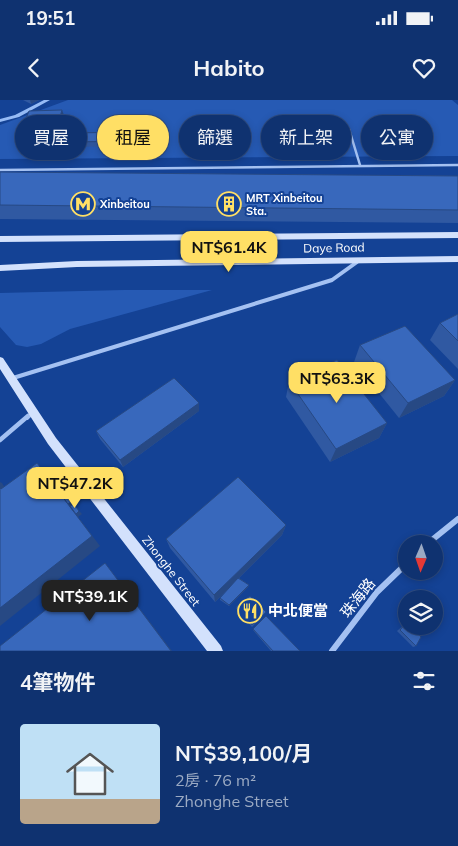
<!DOCTYPE html>
<html lang="zh-TW">
<head>
<meta charset="utf-8">
<style>
  :root { --surface:#0f3270; --page:#183a75; --text:#f1f3f6; --muted:#9baac3; --line:#2f4d83; --accent:#ffdf65 }
  body { margin:0; font-family:Mulish,"Noto Sans TC",sans-serif; background:var(--page); color:var(--text); height:100vh; display:flex; flex-direction:column; font-size:19px; white-space:nowrap }
  * { box-sizing:border-box; margin:0 }
  p { font-size:16px; color:var(--muted) }
  .icon { flex:none; width:28px; height:28px; fill:none; stroke:currentColor; stroke-width:2; stroke-linecap:round; stroke-linejoin:round }
  .map { position:relative; height:551px; overflow:hidden }
  .panel { display:flex; flex-direction:column; background:var(--surface); flex:1 }
  .panel>* { flex:none }
  .hud { position:absolute; left:15px; top:15px; width:429px; height:45px; display:flex; gap:10px }
  .needle { width:32px; rotate:182deg }
  .controls { position:absolute; left:398px; top:435px; display:grid; gap:10px }
  .controls a { display:grid; place-items:center; width:45px; height:45px; border-radius:50%; background:var(--surface); box-shadow:0 2px 8px #0003,0 0 0 1px var(--line); font-size:25px }
  .price { position:absolute; translate:-50% -42px; padding:0 11px; border-radius:10px; background:var(--accent); color:#111; font-size:16px; line-height:32px; filter:drop-shadow(0 1px 2px #0008) }
  .price::after { content:''; position:absolute; left:50%; top:30px; width:15px; height:11px; margin-left:-8px; background:inherit; clip-path:polygon(0 0,100% 0,50% 100%) }
  .price.current { background:#222; color:#fff }
  ul { padding:0; list-style:none }
  li { display:flex; align-items:center; gap:15px; height:125px; padding:0 20px }
  li span { display:grid; place-items:center; flex:none; width:140px; height:100px; border-radius:5px; color:#555 }
  li>.icon { margin-inline-start:auto }
  span .icon { width:60px; height:60px; fill:#fffc; stroke-width:1 }
  li b { font-size:21px }
  h2 { display:flex; justify-content:space-between; align-items:center; height:60px; padding:0 20px; font-size:21px }
  .chip { padding:0 18px; border-radius:22px; background:var(--surface); box-shadow:0 2px 8px #0003,0 0 0 1px var(--line); font-size:18px; line-height:45px }
  .chip.current { background:var(--accent); color:#111 }
  .status { display:flex; justify-content:space-between; align-items:center; height:35px; padding:0 25px; background:var(--surface); direction:ltr }
  .status svg { height:14px; fill:currentColor }
  header { display:flex; justify-content:space-between; align-items:center; height:65px; padding:0 20px; background:var(--surface); font-size:22px; font-weight:700 }
  .map>svg:first-child { display:block }
  .green { fill:#265ab4 }
  .lines { fill:none; stroke-linecap:round; stroke-linejoin:round }
  .stream { fill:#96bbf5; fill-rule:evenodd }
  .lane-far2 { stroke:#a4c1f2; stroke-width:2.5 }
  .lane-far1 { stroke:#a4c1f2; stroke-width:4 }
  .lane { stroke:#a4c1f2; stroke-width:4.5 }
  .street { stroke:#a4c1f2; stroke-width:6 }
  .secondary { fill:#d3e1fc; fill-rule:evenodd }
  .wall { fill:#3059a2 }
  .shaded-wall { fill:#274984 }
  .building { fill:#3868bc; stroke:#274984 }
  .labels { text-anchor:middle; stroke-width:4; stroke-linejoin:round; paint-order:stroke }
  .far-poi-label { font-size:11px; font-weight:bold; fill:#fff; stroke:#144295; text-anchor:start }
  .street-label { font-size:12px; fill:#fff; stroke:#144295 }
  .near-street-label { font-size:15px; fill:#fff; stroke:#144295 }
  .near-poi-label { font-size:15px; font-weight:bold; fill:#fff; stroke:#144295; text-anchor:start }
</style>
</head>
<body>
<div class="status"><b>19:51</b><svg viewBox="0 0 49 12"><path d="M0 12V9h3v3zM5 12V6h3v6zM10 12V3h3v9zM15 12V0h3v12zM26 1h20v11H26zM47 4h2v5h-2z"/></svg></div>
<header><svg class="icon" aria-label="back" viewBox="0 0 24 24"><path d="M15 5l-7 7 7 7"/></svg>Habito<svg class="icon" aria-label="heart" viewBox="0 0 24 24"><path d="M12 20l-8-8c-3-5 5-10 8-4 3-6 11-1 8 4z"/></svg></header>
<div class="map">
<svg width="458" height="551" viewBox="0 0 458 551">
  <rect width="100%" height="100%" fill="#144295"/>
  <g class="green">
    <polygon points="68,0 452,0 458,5 458,56 0,59 0,25"/>
    <polygon points="124,190 212,190 70,229 41,244 27,247 16,245 0,227 0,193"/>
  </g>
  <g class="lines">
    <polygon class="stream" points="44,0 50,0 19,17 0,22 0,19 15,15"/>
    <g class="lane-far2">
      <polyline points="349,29 360,65"/>
      <polyline points="0,70 458,65"/>
    </g>
    <g class="lane-far1">
      <polyline points="13,278 332,180 357,162"/>
      <polyline points="27,318 32,313"/>
    </g>
    <polyline class="lane" points="0,340 28,316"/>
    <g class="street">
      <polyline points="427,444 458,419"/>
      <polyline points="332,551 377,492 406,464"/>
    </g>
    <g class="secondary">
      <polygon points="458,132 458,138 0,142 0,136"/>
      <polygon points="458,156 458,162 77,167 0,171 0,165 77,161"/>
      <polygon points="0,257 3,258 56,338 221,546 223,551 207,551 48,344 0,269"/>
    </g>
  </g>
  <g class="wall">
    <polygon points="23,0 39,0 31,4"/>
    <polygon points="64,15 58,33 165,32 165,37 164,46 57,47 55,43 54,49 18,49 16,44"/>
    <polygon points="0,72 458,76 458,123 0,119"/>
    <polygon points="458,214 458,269 430,240 440,223"/>
    <polygon points="360,245 455,280 444,296 399,318 354,262"/>
    <polygon points="289,281 387,323 379,338 330,362 286,297"/>
    <polygon points="199,311 123,367 100,339 96,331"/>
    <polygon points="286,425 282,435 239,478 249,485 248,487 229,506 220,500 220,498 227,490 215,502 170,448 166,439"/>
    <polygon points="236,507 265,513 252,527 236,508"/>
    <polygon points="406,523 406,526 416,546 413,547 397,531"/>
    <polygon points="253,529 300,551 271,551 253,530"/>
  </g>
  <g class="shaded-wall">
    <polygon points="30,0 39,0 31,4"/>
    <polygon points="62,10 64,15 54,49 52,44"/>
    <polygon points="455,280 444,296 399,318 408,303"/>
    <polygon points="199,303 199,311 123,367 120,360"/>
    <polygon points="387,323 379,338 330,362 336,349"/>
    <polygon points="37,363 68,404 71,402 82,414 78,417 100,446 0,526 0,508"/>
    <polygon points="0,382 2,383 13,401 0,388"/>
    <polygon points="286,425 282,435 215,502 214,495"/>
    <polygon points="105,463 112,472 172,551 171,551"/>
    <polygon points="249,485 248,487 229,506 229,505"/>
  </g>
  <g class="building">
    <polygon points="62,10 52,44 16,44 29,11"/>
    <polygon points="165,32 164,41 55,42 58,33"/>
    <polygon points="0,72 458,76 458,110 0,105"/>
    <polygon points="458,214 458,241 440,223"/>
    <polygon points="405,226 455,280 408,303 360,245"/>
    <polygon points="337,260 387,323 336,349 289,281"/>
    <polygon points="174,278 199,303 120,360 96,331"/>
    <polygon points="37,363 92,436 0,508 0,388 1,389"/>
    <polygon points="238,377 286,425 214,495 166,439"/>
    <polygon points="61,392 71,402 68,404 60,393"/>
    <polygon points="74,404 79,411 76,414 70,406"/>
    <polygon points="105,463 171,551 0,551 0,546"/>
    <polygon points="238,478 249,485 229,505 220,498"/>
    <polygon points="250,496 266,512 252,525 236,507"/>
    <polygon points="266,516 300,551 273,551 253,529"/>
    <polygon points="406,523 406,526 411,526 421,537 416,546 400,530"/>
  </g>
  <defs>
    <g id="metro-ring" transform="scale(1.25)"><circle r="9.5" fill="#144295" stroke="#ffdf65" stroke-width="1.5"/><path d="M-5.5 5V-5H-3L0 0L3-5H5.5V5H3V-.5L0 4L-3-.5V5Z" fill="#ffdf65"/></g>
    <g id="building-ring" transform="scale(1.25)"><circle r="9.5" fill="#144295" stroke="#ffdf65" stroke-width="1.5"/><path d="M-4-6H4V6H1V3H-1V6H-4ZM-2.5-4.3h1.7v1.8h-1.7ZM.8-4.3h1.7v1.8H.8ZM-2.5-1h1.7V.8h-1.7ZM.8-1h1.7V.8H.8Z" fill="#ffdf65"/></g>
    <g id="restaurant-ring" transform="scale(1.25)"><circle r="9.5" fill="#144295" stroke="#ffdf65" stroke-width="1.5"/><path d="M-5-6h1v4h1v-4h1v4h1v-4h1v5L-1.5 .5V6h-2V.5L-5-1ZM5-6V6H3V1.5H1.5Q1.5-4 5-6Z" fill="#ffdf65"/></g>
  </defs>
  <g fill-rule="evenodd">
    <use href="#metro-ring" x="83" y="104"/>
    <use href="#building-ring" x="229" y="104"/>
    <use href="#restaurant-ring" x="250" y="511"/>
  </g>
  <g class="labels">
    <g class="far-poi-label">
      <text x="246" y="102">MRT Xinbeitou<tspan x="246" dy="13">Sta.</tspan></text>
      <text x="100" y="108">Xinbeitou</text>
    </g>
    <g class="street-label">
      <text transform="translate(334 148) rotate(-1)" y="4">Daye Road</text>
      <text transform="translate(171 471) rotate(52)" y="4">Zhonghe Street</text>
    </g>
    <g class="near-street-label">
      <text transform="translate(358 498) rotate(-51)" y="5">珠海路</text>
    </g>
    <g class="near-poi-label">
      <text x="268" y="516">中北便當</text>
    </g>
  </g>
</svg>
<div class="controls">
<a><svg class="needle" viewBox="-14 -14 28 28"><path d="M0-13l5 13h-10z" fill="#e53935"/><path d="M0 13l5-13h-10z" fill="#9baac3"/></svg></a>
<a><svg class="icon" aria-label="layers" viewBox="0 0 24 24"><path d="M12 4l9 5-9 5-9-5zM3 14l9 5 9-5"/></svg></a>
</div>
<b class="price" style="left:229px;top:173px">NT$61.4K</b>
<b class="price" style="left:337px;top:304px">NT$63.3K</b>
<b class="price" style="left:75px;top:409px">NT$47.2K</b>
<b class="price current" style="left:90px;top:522px">NT$39.1K</b>
<div class="hud">
<a class="chip">買屋</a>
<a class="chip current">租屋</a>
<a class="chip">篩選</a>
<a class="chip">新上架</a>
<a class="chip">公寓</a>
</div>
</div>
<section class="panel">
<h2>4筆物件<svg class="icon" aria-label="filters" viewBox="0 0 24 24"><path d="M4 7h16M4 17h16"/><circle cx="9" cy="7" r="2"/><circle cx="15" cy="17" r="2"/></svg></h2>
<ul>
<li><span style="background:linear-gradient(#bfe0f5 75%,#b9a48a 0)"><svg class="icon" aria-label="home" viewBox="0 0 24 24"><path d="M3 11l9-7 9 7M6 9v11h12V9"/></svg></span><div><b>NT$39,100/月</b><p>2房 · 76 m²</p><p>Zhonghe Street</p></div></li>
</ul>
</section>
</body>
</html>
